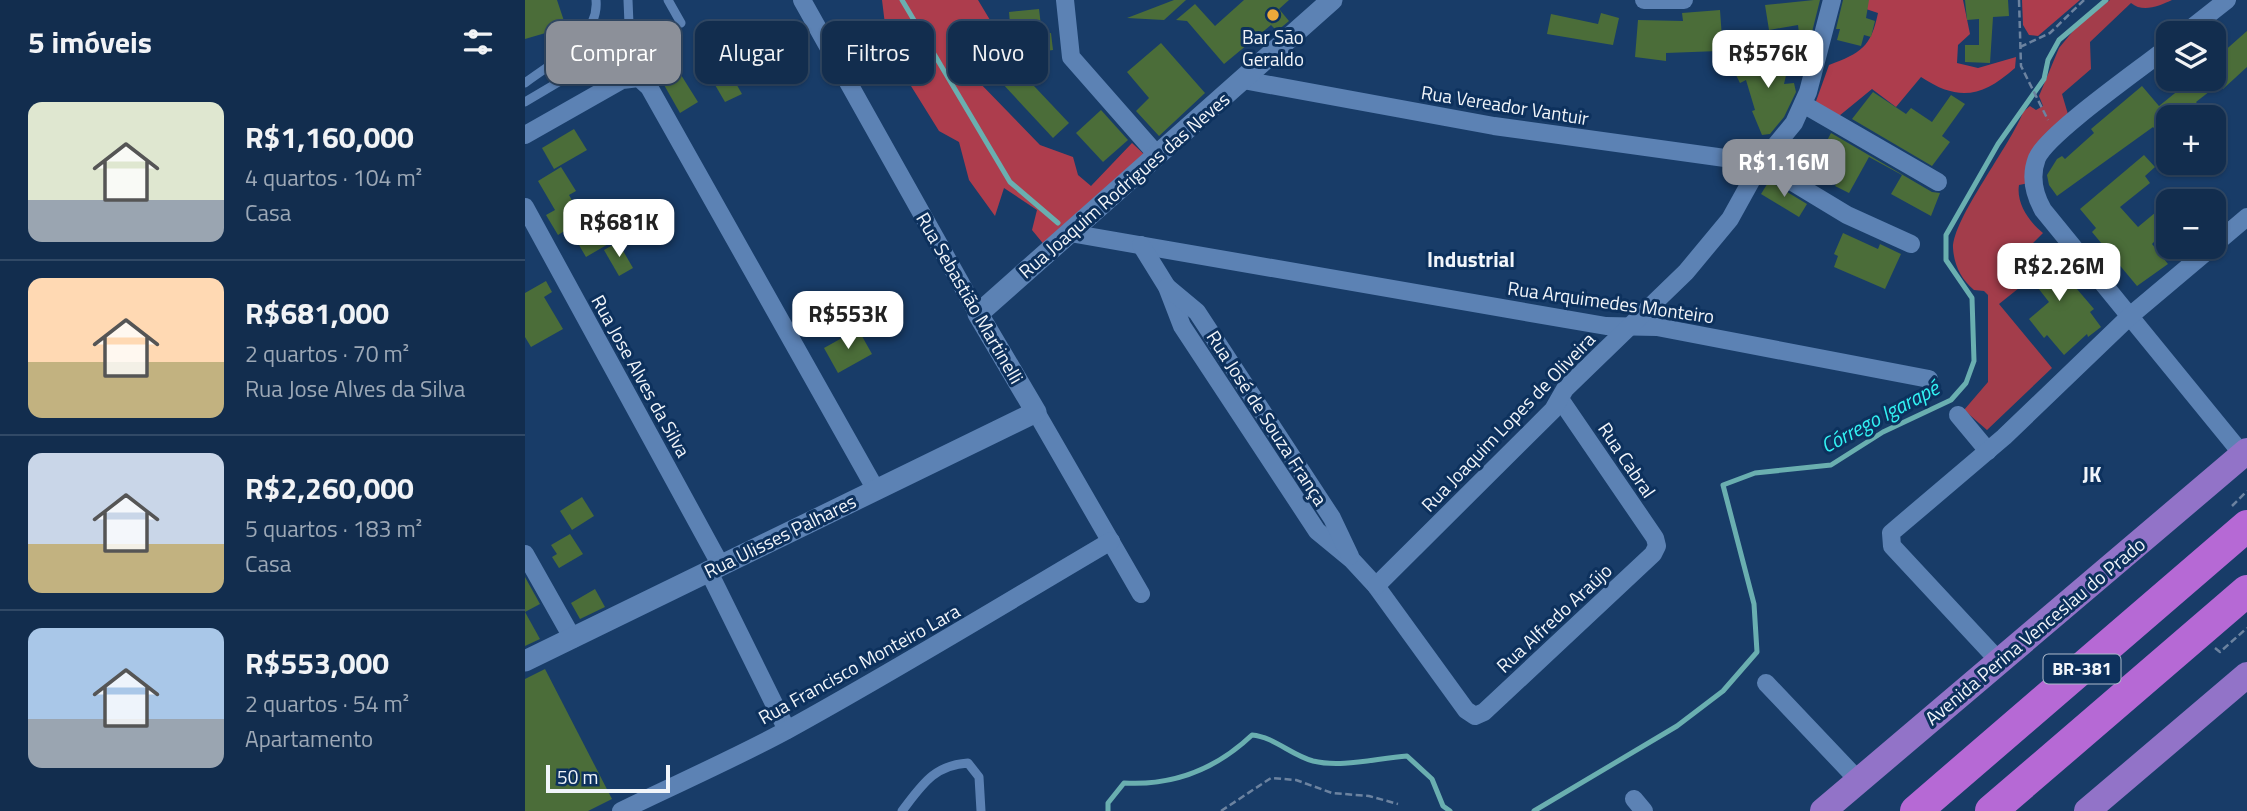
<!DOCTYPE html>
<html lang="pt">
<head>
<meta charset="utf-8">
<style>
  :root { --surface:#122d4e; --page:#1b3555; --text:#f1f3f6; --muted:#9ca8b6; --line:#314966; --accent:#8c9099 }
  body { margin:0; font-family:"Titillium Web",sans-serif; background:var(--page); color:var(--text); height:100vh; display:flex; flex-direction:column; font-size:26px; white-space:nowrap }
  * { box-sizing:border-box; margin:0 }
  p { font-size:23px; color:var(--muted) }
  .icon { flex:none; width:38px; height:38px; fill:none; stroke:currentColor; stroke-width:2; stroke-linecap:round; stroke-linejoin:round }
  .map { position:relative; flex:1; overflow:hidden }
  .drawer { display:flex; flex-direction:column; background:var(--surface); width:525px }
  .drawer>* { flex:none }
  .top-card { position:absolute; left:21px; top:21px; width:665px; height:63px; display:flex; gap:14px }
  .controls { position:absolute; left:1631px; top:21px; display:grid; gap:14px }
  .controls a { display:grid; place-items:center; width:70px; height:70px; border-radius:14px; background:var(--surface); box-shadow:0 2px 5px #0004,0 0 0 2px var(--line); font-size:35px }
  .scale { position:absolute; left:21px; bottom:18px; width:124px; box-sizing:border-box; padding-left:7px; border:4px solid #f1f5fa; border-top:0; font-size:19px; line-height:24px; white-space:nowrap; color:#f1f5fa; -webkit-text-stroke:5px #0d315d; paint-order:stroke }
  .price { position:absolute; translate:-50% -60px; padding:0 16px; border-radius:14px; background:#fff; color:#222; font-size:23px; line-height:46px; filter:drop-shadow(0 2px 4px #0008) }
  .price::after { content:''; position:absolute; left:50%; top:42px; width:21px; height:16px; margin-left:-10px; background:inherit; clip-path:polygon(0 0,100% 0,50% 100%) }
  .price.on { background:var(--accent); color:#fff }
  ul { padding:0; list-style:none }
  li { display:flex; align-items:center; gap:21px; height:175px; padding:0 28px }
  li+li { border-top:2px solid var(--line) }
  li span { display:grid; place-items:center; flex:none; width:196px; height:140px; border-radius:14px; color:#555 }
  li>.icon { margin-inline-start:auto }
  span .icon { width:84px; height:84px; fill:#fffc; stroke-width:1 }
  li b { font-size:30px }
  h2 { display:flex; justify-content:space-between; align-items:center; height:84px; padding:0 28px; font-size:30px }
  .chip { padding:0 24px; border-radius:14px; background:var(--surface); box-shadow:0 2px 5px #0004,0 0 0 2px var(--line); font-size:24px; line-height:63px }
  .chip.on { background:var(--accent); color:#fff }
  main { display:flex; flex:1; min-height:0 }
  .map>svg:first-child { display:block }
  .green { fill:#a33d4b }
  .forest { fill:#ad3d4d }
  .lines { fill:none; stroke-linecap:round; stroke-linejoin:round }
  .stream { stroke:#6aafb0; stroke-width:5 }
  .building { fill:#4b6d39 }
  .path { stroke:#6c83a0; stroke-width:2.5; stroke-dasharray:7 3.5; stroke-linecap:butt }
  .service { stroke:#5c82b4; stroke-width:9 }
  .minor { stroke:#5c82b4; stroke-width:18 }
  .tertiary { stroke:#5c82b4; stroke-width:21 }
  .primary { stroke:#9273c8; stroke-width:26 }
  .motorway { stroke:#b669d5; stroke-width:32 }
  .poi-dot { fill:#eca93a; stroke:#0d315d; stroke-width:2.5 }
  .labels { text-anchor:middle; stroke-width:6; stroke-linejoin:round; paint-order:stroke }
  .shield { fill:#0d315d; stroke:#adbacb; stroke-width:2 }
  .shield-label { font-size:18px; font-weight:bold; fill:#f1f5fa }
  .poi-label { font-size:19px; fill:#f1f5fa; stroke:#0d315d }
  .street-label { font-size:19px; fill:#f1f5fa; stroke:#0d315d }
  .neighbourhood-label { font-size:21px; font-weight:bold; fill:#f1f5fa; stroke:#0d315d }
  .water-label { font-size:21px; font-style:italic; fill:#32f2f3; stroke:#0d315d }
</style>
</head>
<body>
<main>
<section class="drawer">
<h2>5 imóveis<svg class="icon" aria-label="filters" viewBox="0 0 24 24"><path d="M4 7h16M4 17h16"/><circle cx="9" cy="7" r="2"/><circle cx="15" cy="17" r="2"/></svg></h2>
<ul>
<li><span style="background:linear-gradient(#dfe7d0 70%,#9aa5b1 0)"><svg class="icon" aria-label="home" viewBox="0 0 24 24"><path d="M3 11l9-7 9 7M6 9v11h12V9"/></svg></span><div><b>R$1,160,000</b><p>4 quartos · 104 m²</p><p>Casa</p></div></li>
<li><span style="background:linear-gradient(#ffd9b3 60%,#c2b280 0)"><svg class="icon" aria-label="home" viewBox="0 0 24 24"><path d="M3 11l9-7 9 7M6 9v11h12V9"/></svg></span><div><b>R$681,000</b><p>2 quartos · 70 m²</p><p>Rua Jose Alves da Silva</p></div></li>
<li><span style="background:linear-gradient(#c9d6e8 65%,#c2b280 0)"><svg class="icon" aria-label="home" viewBox="0 0 24 24"><path d="M3 11l9-7 9 7M6 9v11h12V9"/></svg></span><div><b>R$2,260,000</b><p>5 quartos · 183 m²</p><p>Casa</p></div></li>
<li><span style="background:linear-gradient(#a9c7e8 65%,#9aa5b1 0)"><svg class="icon" aria-label="home" viewBox="0 0 24 24"><path d="M3 11l9-7 9 7M6 9v11h12V9"/></svg></span><div><b>R$553,000</b><p>2 quartos · 54 m²</p><p>Apartamento</p></div></li>
</ul>
</section>
<div class="map">
<svg width="1722" height="811" viewBox="0 0 1722 811">
  <rect width="100%" height="100%" fill="#183c68"/>
  <path class="green" d="M1585,0h62c-13,6 -29,13 -41,3l-41,39 1,27 -29,25 8,27 -41,62 -10,2c-3,18 10,37 24,48l-29,29 15,18 -30,24 53,64 -65,62 -23,-20 24,-28v-87l-4,-4 -10,-1c-13,-11 -20,-25 -21,-42 0,-30 58,-103 70,-136l7,-6 6,4 7,-4 -4,-10 20,-48 19,-23z"/>
  <g class="forest">
    <polygon points="357,0 453,0 468,25 458,42 450,78 515,145 548,157 553,175 566,186 607,143 622,157 521,247 507,230 512,210 479,188 470,216 444,180 434,142 414,131 363,49"/>
    <path d="M1342,0h96l7,34 -12,11 -1,18 21,5 38,-11 -1,11c-33,29 -56,34 -94,9l-25,30 -24,-18 -33,27 -24,-12 14,-39c32,-12 42,-18 49,-52l-12,-4z"/>
    <polygon points="1497,0 1555,0 1513,36 1504,35 1498,25"/>
  </g>
  <g class="lines">
    <g class="stream">
      <polyline points="377,0 485,182 533,223"/>
      <path d="M583,811v-8l16,-20c50,3 92,-14 128,-48 22,2 39,20 61,26 29,7 64,-3 94,-5l25,23 11,27 7,5"/>
      <polyline points="1009,811 1152,726 1198,691 1232,652 1229,604 1198,485 1230,473 1306,465 1358,432 1426,400 1441,383 1449,361 1447,298 1421,260 1421,235 1473,144 1519,79 1523,60 1534,40 1581,0"/>
    </g>
  </g>
  <g class="building">
    <polygon points="0,0 32,0 41,27 0,39"/>
    <polygon points="649,0 661,0 639,20 602,18"/>
    <polygon points="719,0 764,0 754,9 764,21 752,31 746,25 699,64 662,21 651,20 670,4 690,26"/>
    <polygon points="1289,0 1295,0 1287,32 1274,33 1273,25 1244,30 1240,5"/>
    <polygon points="1318,0 1344,0 1341,18 1350,21 1346,37 1339,35 1336,46 1312,40 1315,29 1311,29"/>
    <polygon points="1440,0 1483,0 1484,16 1468,17 1465,63 1440,62 1440,45 1454,45 1454,19 1442,20"/>
    <polygon points="514,9 517,34 526,33 528,50 497,54 495,36 486,37 484,12"/>
    <polygon points="1195,10 1197,38 1189,39 1220,47 1220,50 1141,53 1141,61 1110,57 1113,20 1158,21 1157,13"/>
    <polygon points="1076,13 1094,18 1088,45 1022,34 1026,14 1073,24"/>
    <polygon points="1722,31 1722,67 1698,89 1694,84 1671,102 1683,117 1643,117 1643,145 1628,127 1532,196 1524,185 1522,175 1532,159 1537,156 1540,159 1569,133 1566,129 1617,86 1634,106 1660,85 1655,79 1689,79 1689,45 1696,54"/>
    <polygon points="185,38 217,94 200,102 168,47"/>
    <polygon points="636,43 680,93 634,136 611,111 624,98 602,72"/>
    <polygon points="1243,53 1265,58 1259,84 1269,83 1271,92 1259,117 1245,134 1237,135 1227,111 1230,110 1221,80 1215,83 1209,71"/>
    <polygon points="146,59 173,102 155,113 130,69"/>
    <polygon points="492,68 544,123 528,138 476,82"/>
    <polygon points="1348,92 1381,114 1386,108 1407,122 1426,95 1440,104 1417,136 1425,142 1407,166 1327,119"/>
    <polygon points="576,110 603,140 578,162 551,133"/>
    <polygon points="49,129 62,150 29,169 17,148"/>
    <polygon points="1306,133 1407,192 1415,193 1406,216 1366,194 1377,175 1344,157 1324,193 1310,186 1317,173 1291,162"/>
    <polygon points="1619,155 1630,167 1620,176 1625,183 1595,207 1613,227 1631,212 1643,227 1627,244 1643,264 1612,286 1567,232 1571,228 1555,209"/>
    <polygon points="36,167 51,191 44,195 65,232 75,226 85,243 61,257 44,228 33,235 21,215 30,210 13,181"/>
    <polygon points="1244,181 1282,204 1274,217 1236,194"/>
    <polygon points="1318,233 1353,249 1355,244 1376,254 1360,289 1309,267 1313,256 1309,254"/>
    <polygon points="93,242 108,268 94,276 79,250"/>
    <polygon points="1515,246 1549,279 1546,282 1569,309 1565,312 1576,327 1563,337 1562,334 1539,355 1522,335 1519,338 1504,319 1524,302 1495,265"/>
    <polygon points="21,281 27,292 19,297 38,329 6,347 0,337 0,293"/>
    <polygon points="333,329 347,354 313,373 299,348"/>
    <polygon points="57,497 69,516 47,530 35,511"/>
    <polygon points="45,534 58,554 34,568 27,557 32,554 26,545"/>
    <polygon points="0,577 15,604 0,612"/>
    <polygon points="70,589 80,607 55,619 46,603"/>
    <polygon points="0,612 15,639 0,646"/>
    <polygon points="20,669 87,799 63,811 0,811 0,679"/>
  </g>
  <g class="lines">
    <g class="path">
      <polyline points="1494,0 1496,66 1523,120"/>
      <polyline points="1495,47 1525,33 1559,0"/>
      <polyline points="1707,506 1722,491"/>
      <polyline points="1690,648 1695,652 1722,628"/>
      <polyline points="696,811 746,778 771,780 807,793 844,796 873,804"/>
    </g>
    <g class="service">
      <polyline points="143,0 156,23"/>
      <path d="M0,83c26,-20 75,-45 71,-83"/>
      <polyline points="0,102 86,51 104,24 103,0"/>
      <path d="M377,811c20,-26 32,-46 66,-48l11,14 2,34"/>
    </g>
    <g class="minor">
      <polyline points="277,0 453,314"/>
      <polyline points="540,0 546,57 633,156"/>
      <polyline points="1119,0 1159,0"/>
      <polyline points="1660,33 1702,0"/>
      <path d="M1643,47c-26,21 -120,86 -131,111 -7,18 -3,36 6,52l200,245"/>
      <polyline points="718,80 969,126 1236,163 1322,215 1386,244"/>
      <polyline points="1278,104 1413,182"/>
      <polyline points="0,135 97,80 114,78 124,87 351,490"/>
      <polyline points="0,207 195,564"/>
      <polyline points="545,233 1081,326 1132,327 1404,379"/>
      <polyline points="616,245 642,287 657,326 792,531 826,559 851,586 941,710 950,716 959,712 1128,554 1132,546 1130,538 1035,399"/>
      <polyline points="1689,245 1722,217"/>
      <polyline points="642,287 672,312 807,518 825,556"/>
      <polyline points="511,412 616,594"/>
      <polyline points="1433,415 1463,451"/>
      <polyline points="0,554 48,639"/>
      <polyline points="183,570 262,730"/>
      <polyline points="851,586 1028,410 1040,389 1161,272 1205,219 1236,163 1269,123 1283,92 1307,0"/>
      <polyline points="1474,661 1367,546 1366,533 1479,437 1605,316 1687,247"/>
      <polyline points="1241,683 1334,781"/>
      <polyline points="1109,799 1119,811"/>
      <path d="M96,811c55,-27 113,-52 168,-82 109,-60 215,-125 322,-188"/>
    </g>
    <polyline class="tertiary" points="0,661 511,412 453,314 807,0"/>
    <g class="primary">
      <polyline points="1298,811 1722,451"/>
      <polyline points="1562,811 1722,675"/>
    </g>
    <g class="motorway">
      <polyline points="1391,811 1722,526"/>
      <polyline points="1466,811 1722,591"/>
    </g>
  </g>
  <circle class="poi-dot" cx="748" cy="15" r="7"/>
  <g class="labels">
    <rect class="shield" x="1518.5" y="654.5" width="77" height="29" rx="5"/>
    <g class="shield-label">
      <text x="1557" y="675">BR-381</text>
    </g>
    <g class="poi-label">
      <text x="748" y="44">Bar São<tspan x="748" dy="22">Geraldo</tspan></text>
    </g>
    <g class="street-label">
      <text transform="translate(980 105) rotate(9)" y="7">Rua Vereador Vantuir</text>
      <text transform="translate(599 185) rotate(-41)" y="7">Rua Joaquim Rodrigues das Neves</text>
      <text transform="translate(445 298) rotate(60)" y="7">Rua Sebastião Martinelli</text>
      <text transform="translate(1086 302) rotate(8)" y="7">Rua Arquimedes Monteiro</text>
      <text transform="translate(116 376) rotate(61)" y="7">Rua Jose Alves da Silva</text>
      <text transform="translate(742 418) rotate(57)" y="7">Rua José de Souza França</text>
      <text transform="translate(983 422) rotate(-46)" y="7">Rua Joaquim Lopes de Oliveira</text>
      <text transform="translate(1102 460) rotate(56)" y="7">Rua Cabral</text>
      <text transform="translate(255 536) rotate(-26)" y="7">Rua Ulisses Palhares</text>
      <text transform="translate(1029 618) rotate(-43)" y="7">Rua Alfredo Araújo</text>
      <text transform="translate(1510 631) rotate(-40)" y="7">Avenida Perina Venceslau do Prado</text>
      <text transform="translate(334 664) rotate(-29)" y="7">Rua Francisco Monteiro Lara</text>
    </g>
    <g class="neighbourhood-label">
      <text x="946" y="267">Industrial</text>
      <text x="1567" y="482">JK</text>
    </g>
    <g class="water-label">
      <text transform="translate(1355 417) rotate(-28)" y="7">Córrego Igarapé</text>
    </g>
  </g>
</svg>
<div class="controls">
<a><svg class="icon" aria-label="layers" viewBox="0 0 24 24"><path d="M12 4l9 5-9 5-9-5zM3 14l9 5 9-5"/></svg></a>
<a>+</a>
<a>−</a>
</div>
<div class="scale">50 m</div>
<b class="price" style="left:1243px;top:90px">R$576K</b>
<b class="price on" style="left:1259px;top:199px">R$1.16M</b>
<b class="price" style="left:94px;top:259px">R$681K</b>
<b class="price" style="left:1534px;top:303px">R$2.26M</b>
<b class="price" style="left:323px;top:351px">R$553K</b>
<div class="top-card">
<a class="chip on">Comprar</a>
<a class="chip">Alugar</a>
<a class="chip">Filtros</a>
<a class="chip">Novo</a>
</div>
</div>
</main>
</body>
</html>
